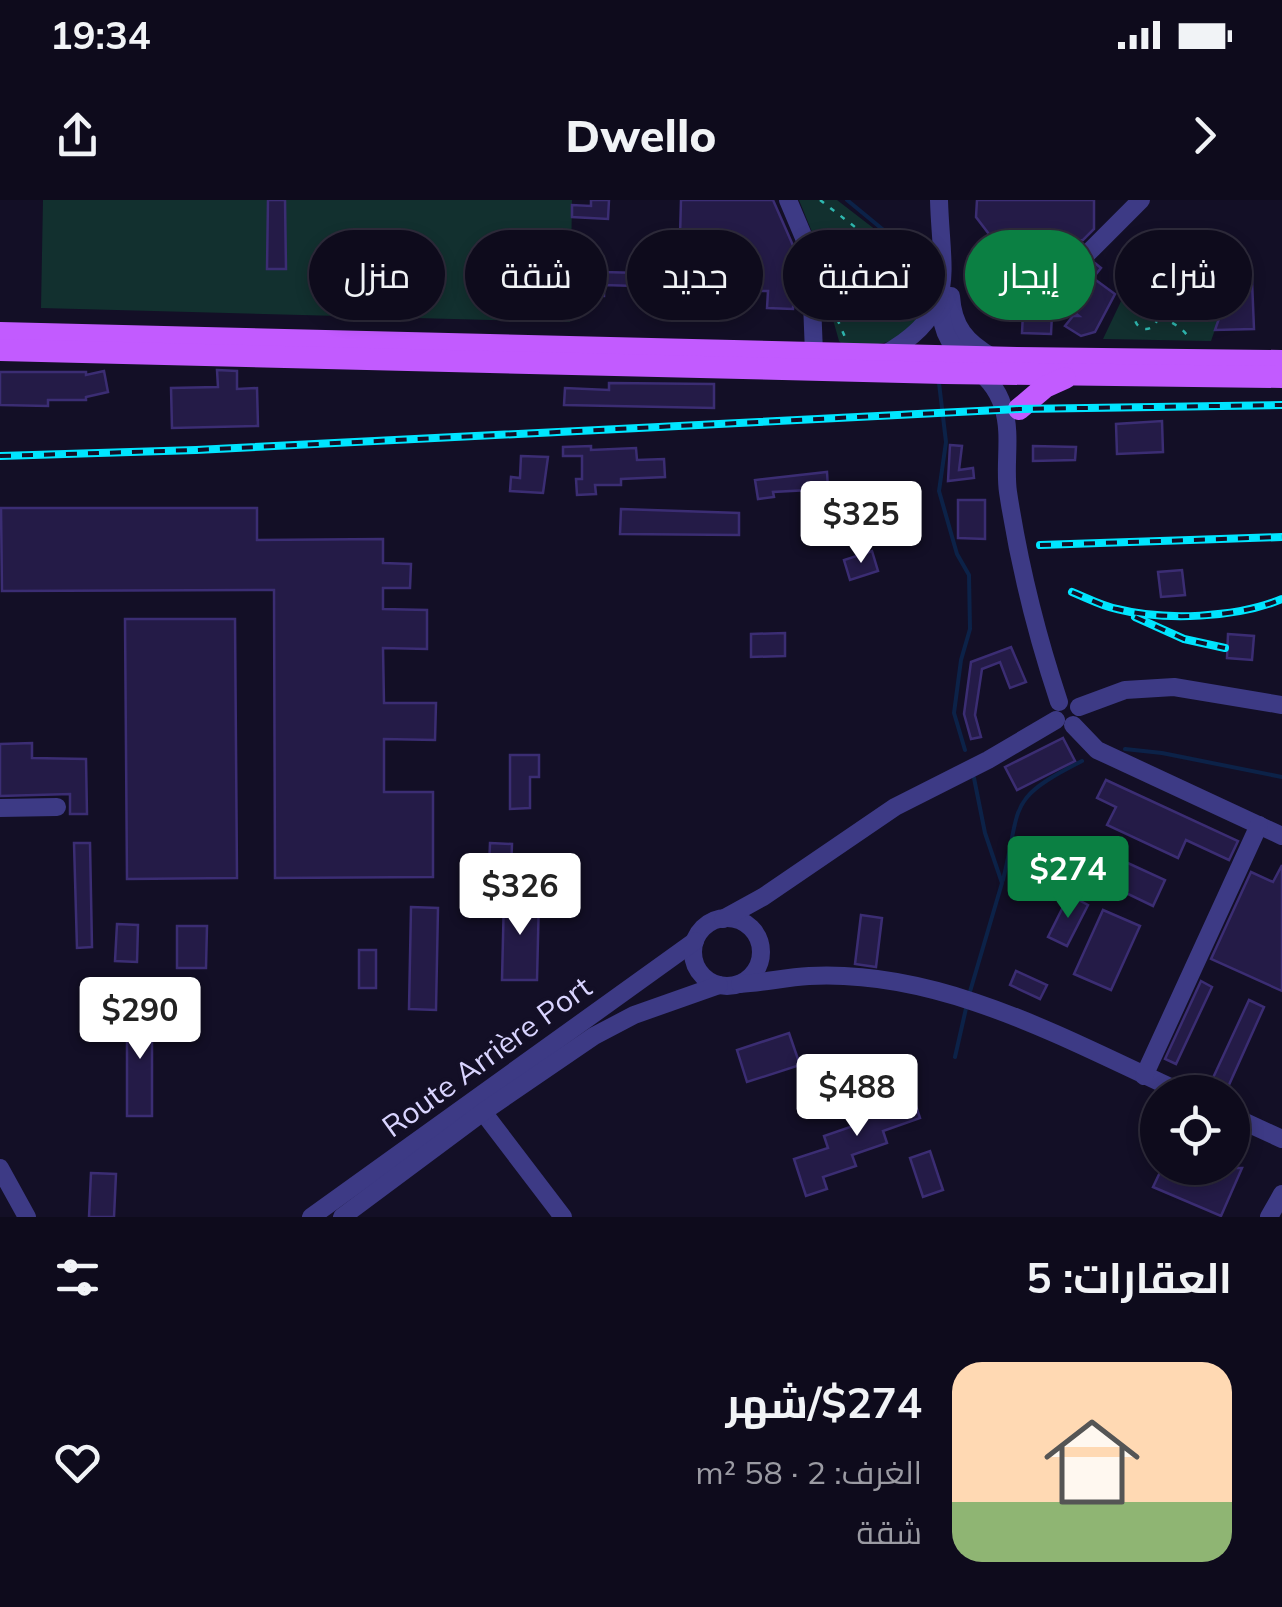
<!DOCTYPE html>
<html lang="ar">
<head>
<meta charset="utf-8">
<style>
  :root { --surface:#0e0b1c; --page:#1c1929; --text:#f1f3f6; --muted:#9b9ba3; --line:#2e2b3b; --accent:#0b8043 }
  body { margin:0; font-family:Mulish,Cairo,sans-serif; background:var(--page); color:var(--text); direction:rtl; height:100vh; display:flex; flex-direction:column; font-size:38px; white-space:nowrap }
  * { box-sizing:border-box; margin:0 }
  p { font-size:32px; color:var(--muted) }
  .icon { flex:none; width:55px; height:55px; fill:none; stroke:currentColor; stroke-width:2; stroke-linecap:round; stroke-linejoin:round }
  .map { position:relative; height:1017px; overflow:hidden; direction:ltr }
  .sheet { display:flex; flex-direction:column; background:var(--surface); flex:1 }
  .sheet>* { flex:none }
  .banner { position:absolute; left:30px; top:30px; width:1222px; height:90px; direction:rtl; display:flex; gap:20px }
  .controls { position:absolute; left:1140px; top:875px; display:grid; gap:20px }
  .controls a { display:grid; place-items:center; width:110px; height:110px; border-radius:50%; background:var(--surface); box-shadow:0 5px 15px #0003,0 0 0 2px var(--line); font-size:50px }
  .price { position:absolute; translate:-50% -85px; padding:0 22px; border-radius:10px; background:#fff; color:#222; font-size:32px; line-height:65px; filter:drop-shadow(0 2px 5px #0008) }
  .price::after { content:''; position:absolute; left:50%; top:60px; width:30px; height:22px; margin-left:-15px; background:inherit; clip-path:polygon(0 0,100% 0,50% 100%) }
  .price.selected { background:var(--accent); color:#fff }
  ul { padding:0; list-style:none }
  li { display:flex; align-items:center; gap:30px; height:250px; padding:0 50px }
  li span { display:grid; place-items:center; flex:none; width:280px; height:200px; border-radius:30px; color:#555 }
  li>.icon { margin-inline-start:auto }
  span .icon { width:120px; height:120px; fill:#fffc; stroke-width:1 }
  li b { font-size:42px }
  h2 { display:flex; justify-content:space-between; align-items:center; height:120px; padding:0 50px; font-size:42px }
  .tag { padding:0 35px; border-radius:45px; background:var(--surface); box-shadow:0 5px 15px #0003,0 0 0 2px var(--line); font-size:35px; line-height:90px }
  .tag.selected { background:var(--accent); color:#fff }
  .status { display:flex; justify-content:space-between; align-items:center; height:70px; padding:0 50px; background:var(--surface); direction:ltr }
  .status svg { height:28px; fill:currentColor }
  header { display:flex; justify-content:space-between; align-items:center; height:130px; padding:0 50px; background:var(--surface); font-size:45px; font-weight:800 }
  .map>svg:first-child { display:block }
  .green { fill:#12302f }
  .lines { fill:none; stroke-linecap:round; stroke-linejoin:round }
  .stream { stroke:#0c2248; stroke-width:4 }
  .building { fill:#241b47; stroke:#3b2d73; stroke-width:2.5; fill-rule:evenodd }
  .path { stroke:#2fb8b0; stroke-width:2.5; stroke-dasharray:5 8; stroke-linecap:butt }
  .minor { stroke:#3d3a85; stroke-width:18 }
  .major { stroke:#c25bff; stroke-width:22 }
  .rail-casing { stroke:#00e5ff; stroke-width:8 }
  .rail { stroke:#130f26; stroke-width:4; stroke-dasharray:11; stroke-linecap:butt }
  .labels { text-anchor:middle; stroke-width:8; stroke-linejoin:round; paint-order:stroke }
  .street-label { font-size:30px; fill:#d9d4ff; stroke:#130f26 }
</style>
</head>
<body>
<div class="status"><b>19:34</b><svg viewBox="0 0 49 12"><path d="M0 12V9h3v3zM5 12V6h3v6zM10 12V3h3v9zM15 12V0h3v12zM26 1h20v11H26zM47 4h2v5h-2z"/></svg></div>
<header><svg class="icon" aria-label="forward" viewBox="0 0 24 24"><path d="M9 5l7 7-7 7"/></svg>Dwello<svg class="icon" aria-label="share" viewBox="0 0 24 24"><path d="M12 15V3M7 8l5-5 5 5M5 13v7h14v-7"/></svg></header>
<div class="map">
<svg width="1282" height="1017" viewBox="0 0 1282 1017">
  <rect width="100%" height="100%" fill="#130f26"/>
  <g class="green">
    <polygon points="43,0 572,0 570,122 41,108"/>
    <path d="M799,0h38l66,51 19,30 -4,2 4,15 10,1c-29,42 -37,47 -88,47l-5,-5 -14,-50 -4,-37z"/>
    <polygon points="1146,49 1238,64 1211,141 1103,139"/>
  </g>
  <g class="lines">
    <g class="stream">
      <polyline points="847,0 898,42 923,73"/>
      <polyline points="939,183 946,242 939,291 957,354 969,375 970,429 961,460 954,513 965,550"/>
      <polyline points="1125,549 1162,553 1282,577"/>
      <path d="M1003,680c19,-76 2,-80 79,-119"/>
      <polyline points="969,795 1002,683 985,633 974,578"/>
      <polyline points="955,857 967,804"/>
    </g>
  </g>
  <g class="building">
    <polygon points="268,0 285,0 286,69 267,69"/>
    <polygon points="591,0 609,0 608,19 572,17 572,5 591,6"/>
    <path d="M681,0h92l22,50 -2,59 -26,-1 1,-17 -60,-1v13l-40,-2v-14l-64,-2v11l-21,-1 1,-40 19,1v16l76,2zM699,41l50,1 -1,34 -50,-2z"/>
    <polygon points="977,0 1094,0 1094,29 1083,40 995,42 976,17"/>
    <polygon points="1079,61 1086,65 1095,63 1101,68 1093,78 1115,94 1095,132 1081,136 1065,126 1073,116 1079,116 1052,94"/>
    <polygon points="976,69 1026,71 1024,107 984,106 985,99 975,98"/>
    <polygon points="1252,80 1254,129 1215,130 1232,81"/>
    <polygon points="1023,113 1052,115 1051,134 1022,133"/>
    <polygon points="217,170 237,171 237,189 257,188 258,226 172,228 171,188 218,187"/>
    <polygon points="104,171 108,192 86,197 86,200 48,200 48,206 0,205 0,172 86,172 86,175"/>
    <polygon points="609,183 714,184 714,208 564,205 565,188 609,190"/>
    <polygon points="1162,221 1163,252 1117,254 1116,224"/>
    <polygon points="950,245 962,246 959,270 973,268 974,278 948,281"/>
    <polygon points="591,246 591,250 636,248 637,260 664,259 665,277 621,279 621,285 595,285 596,294 577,295 576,279 582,279 582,256 563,256 563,247"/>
    <polygon points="1033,246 1076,247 1075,260 1033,261"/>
    <polygon points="521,256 548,257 543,293 510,291 511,277 520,278"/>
    <polygon points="827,272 828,289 773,292 774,297 758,299 755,280"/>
    <polygon points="958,300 985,300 985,339 958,338"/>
    <polygon points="1,308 257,308 257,340 383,339 383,363 411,364 410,388 383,388 383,409 427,410 427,449 383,448 384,503 436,503 435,540 384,539 384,592 433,592 433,677 275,678 274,390 2,391"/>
    <polygon points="876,308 879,335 864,336 863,328 857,329 855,311"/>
    <polygon points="621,309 739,313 739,335 620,334"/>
    <polygon points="872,351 878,371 850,380 844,360"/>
    <polygon points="1182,370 1185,395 1161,397 1158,372"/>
    <polygon points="125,419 235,419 237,678 127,679"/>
    <polygon points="785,433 785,456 751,457 751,434"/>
    <polygon points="1228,434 1254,436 1252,460 1227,458"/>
    <polygon points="1011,447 1026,482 1010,488 1000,462 982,469 975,515 981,537 971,539 964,514 971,462"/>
    <polygon points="1063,538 1075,561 1017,590 1005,567"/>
    <polygon points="32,543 32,558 86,559 87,614 70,614 70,594 0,596 0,544"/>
    <polygon points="510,555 539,555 539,577 530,577 530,608 510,609"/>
    <polygon points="1106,580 1238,641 1229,660 1186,640 1178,658 1107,625 1116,607 1097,598"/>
    <polygon points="74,643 90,643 92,747 77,748"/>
    <polygon points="490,643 512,644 510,695 488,694"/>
    <polygon points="1119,659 1165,680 1153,706 1107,684"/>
    <polygon points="1282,665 1282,791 1211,759 1251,672 1273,682"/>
    <polygon points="1069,695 1088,705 1067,746 1048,737"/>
    <polygon points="504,696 539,697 537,780 502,780"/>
    <polygon points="411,707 438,708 436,810 409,809"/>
    <polygon points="1103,710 1140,726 1111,790 1074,774"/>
    <polygon points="861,715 882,718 876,767 855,764"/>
    <polygon points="117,724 138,725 137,762 115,761"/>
    <polygon points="177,726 207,726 206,768 177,768"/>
    <rect x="359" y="750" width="17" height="38"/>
    <polygon points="1016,771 1047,785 1040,799 1010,785"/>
    <polygon points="1201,781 1212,787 1176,864 1165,859"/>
    <polygon points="1249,800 1264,807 1228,887 1212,880"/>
    <rect x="127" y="808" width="25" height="108"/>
    <polygon points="789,833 800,865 747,882 737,850"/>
    <polygon points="908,882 920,918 883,931 887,943 852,955 856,966 823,977 827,989 806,996 794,959 828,948 824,936 859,924 855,913 889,902 885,890"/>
    <polygon points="930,951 943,990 923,997 910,958"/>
    <polygon points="1162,968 1242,968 1221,1016 1153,987"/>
    <polygon points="91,973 116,974 114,1017 89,1017"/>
  </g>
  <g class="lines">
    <g class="path">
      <polyline points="820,0 890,54 905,82 901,100 908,118"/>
      <polyline points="827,63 868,93"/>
      <polyline points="862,63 866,37"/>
      <circle cx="1187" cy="77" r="11"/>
      <polyline points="827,69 829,100 845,137"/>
      <path d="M843,73c7,-14 14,-11 27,-9v12l-9,12"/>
      <path d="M896,74c-20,-1 -29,18 -29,36l3,6 31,-16"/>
      <polyline points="1191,89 1195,107 1202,115 1224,103"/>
      <path d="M1145,107l-5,-14 4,-9 36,2 -4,12 -19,20c13,2 27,10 33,22"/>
      <circle cx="1146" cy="118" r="11"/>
    </g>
    <g class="minor">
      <polyline points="788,0 810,52 814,153"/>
      <polyline points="1088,53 1141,0"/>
      <path d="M951,96c2,31 15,46 41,61"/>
      <path d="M941,98c-4,65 48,61 62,109 9,27 1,58 5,85 11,72 28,141 51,210"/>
      <path d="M885,154c75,-42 56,-80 54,-154"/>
      <polyline points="1079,507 1125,490 1174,487 1282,505"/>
      <polyline points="1073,525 1097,550 1282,636"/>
      <polyline points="0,608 57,607"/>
      <circle cx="727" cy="752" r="34"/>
      <polyline points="723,719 763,697 895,607 988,560 1056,520"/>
      <path d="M740,784c23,-1 46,-7 69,-8 132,-7 256,63 372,116"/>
      <polyline points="1144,876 1259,625"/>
      <polyline points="483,912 563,1017"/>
      <polyline points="1232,916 1282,939"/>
      <polyline points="0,968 27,1017"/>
      <polyline points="311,1017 695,741"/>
      <polyline points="342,1017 483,912 594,836 634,815 719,785"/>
      <polyline points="1269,1017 1282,994"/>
    </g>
    <g class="major">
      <polyline points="0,133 1017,158 1282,161"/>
      <polyline points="0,150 944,173 1282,177"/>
      <polyline points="1019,209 1045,187 1065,178"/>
    </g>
    <g class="rail-casing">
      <g id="rail">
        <polyline points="0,256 196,250 1019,209 1282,205"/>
        <polyline points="1040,345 1282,337"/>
        <path d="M1072,392c15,6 30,14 45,17 47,12 120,9 165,-10"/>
        <polyline points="1135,417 1184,439 1225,448"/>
      </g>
    </g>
    <use href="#rail" class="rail"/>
  </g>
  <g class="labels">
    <g class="street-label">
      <text transform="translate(487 857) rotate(-36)" y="10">Route Arrière Port</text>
    </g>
  </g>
</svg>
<div class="controls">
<a><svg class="icon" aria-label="locate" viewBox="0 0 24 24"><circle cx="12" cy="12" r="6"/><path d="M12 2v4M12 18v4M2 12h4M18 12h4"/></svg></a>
</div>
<b class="price" style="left:861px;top:366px">$325</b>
<b class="price selected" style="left:1068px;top:721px">$274</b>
<b class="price" style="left:520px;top:738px">$326</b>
<b class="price" style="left:140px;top:862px">$290</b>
<b class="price" style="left:857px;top:939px">$488</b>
<div class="banner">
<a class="tag">شراء</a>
<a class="tag selected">إيجار</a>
<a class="tag">تصفية</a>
<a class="tag">جديد</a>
<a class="tag">شقة</a>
<a class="tag">منزل</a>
</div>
</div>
<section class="sheet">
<h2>العقارات: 5<svg class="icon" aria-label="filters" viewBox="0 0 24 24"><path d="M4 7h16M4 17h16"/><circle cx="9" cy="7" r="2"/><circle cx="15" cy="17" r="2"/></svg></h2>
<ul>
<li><span style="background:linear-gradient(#ffd9b3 70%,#8fb573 0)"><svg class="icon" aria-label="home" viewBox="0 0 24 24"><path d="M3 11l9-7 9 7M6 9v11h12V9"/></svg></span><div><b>$274/شهر</b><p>الغرف: 2 · 58 m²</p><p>شقة</p></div><svg class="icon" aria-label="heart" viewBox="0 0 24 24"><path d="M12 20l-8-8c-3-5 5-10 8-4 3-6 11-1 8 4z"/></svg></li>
</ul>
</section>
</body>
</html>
